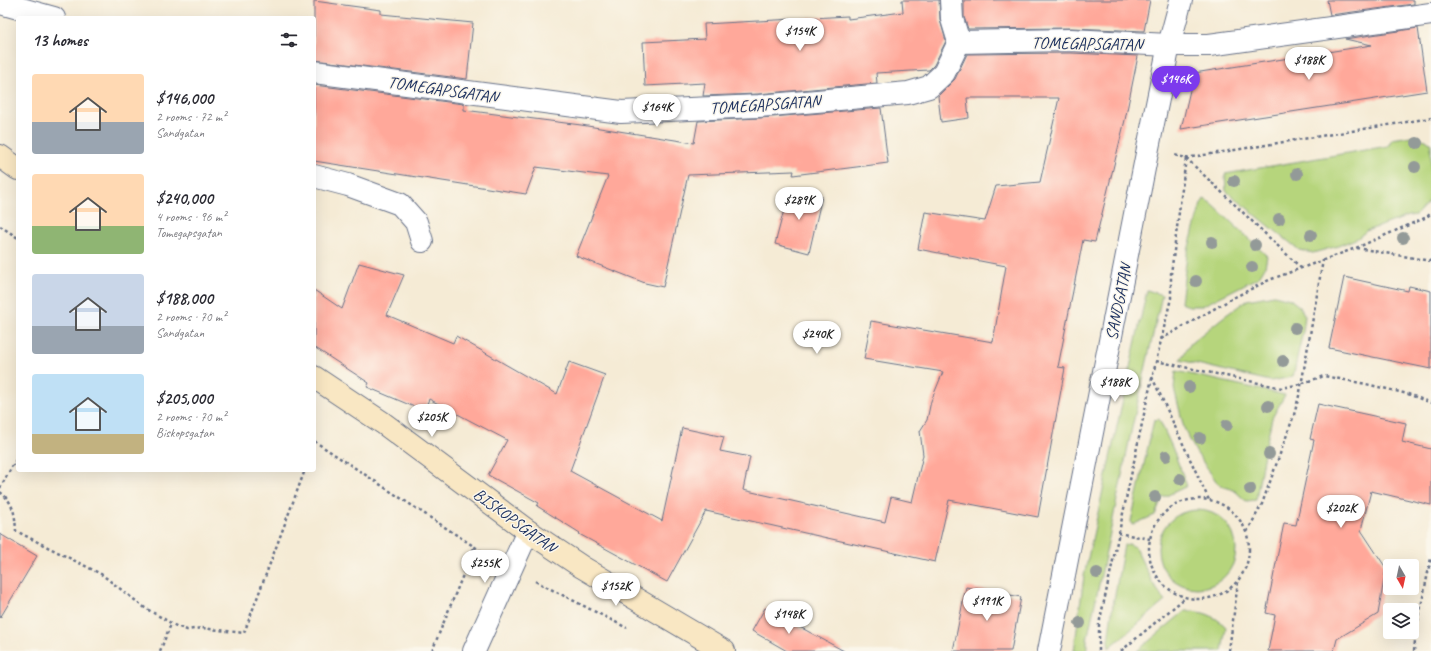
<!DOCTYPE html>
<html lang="en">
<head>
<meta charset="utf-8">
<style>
  :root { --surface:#fff; --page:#f2f2f3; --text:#2b2b33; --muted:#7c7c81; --accent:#7c3aed }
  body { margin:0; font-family:Caveat,sans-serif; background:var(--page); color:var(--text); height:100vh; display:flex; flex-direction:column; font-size:15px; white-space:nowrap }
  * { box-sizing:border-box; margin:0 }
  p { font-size:13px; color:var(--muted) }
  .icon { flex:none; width:22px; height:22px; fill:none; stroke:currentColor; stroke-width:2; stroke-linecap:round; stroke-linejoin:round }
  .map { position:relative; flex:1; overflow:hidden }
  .sheet { position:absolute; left:16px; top:16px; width:300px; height:456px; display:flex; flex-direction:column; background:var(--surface); border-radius:4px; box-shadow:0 4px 16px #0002 }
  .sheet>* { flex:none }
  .needle { width:26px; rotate:171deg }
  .buttons { position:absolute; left:1383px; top:559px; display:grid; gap:8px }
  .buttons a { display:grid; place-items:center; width:36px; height:36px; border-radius:4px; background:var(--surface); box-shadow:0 4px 16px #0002; font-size:20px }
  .price { position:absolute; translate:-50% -34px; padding:0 9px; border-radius:14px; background:#fff; color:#222; font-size:13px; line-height:26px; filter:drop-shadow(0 1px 2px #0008) }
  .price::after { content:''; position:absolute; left:50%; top:24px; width:12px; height:9px; margin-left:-6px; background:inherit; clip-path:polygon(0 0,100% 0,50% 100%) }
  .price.on { background:var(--accent); color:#fff }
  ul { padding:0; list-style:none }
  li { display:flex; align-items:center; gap:12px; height:100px; padding:0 16px }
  li span { display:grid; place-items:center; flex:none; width:112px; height:80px; border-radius:4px; color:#555 }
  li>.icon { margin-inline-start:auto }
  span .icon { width:48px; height:48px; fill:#fffc; stroke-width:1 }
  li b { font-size:17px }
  h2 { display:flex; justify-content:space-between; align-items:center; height:48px; padding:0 16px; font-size:17px }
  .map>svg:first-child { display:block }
  .green { fill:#b6d57c; stroke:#68826d }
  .building { fill:#ffa89a }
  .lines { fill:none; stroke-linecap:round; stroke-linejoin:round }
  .street-casing { stroke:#677188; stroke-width:24 }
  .secondary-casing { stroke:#677188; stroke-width:24 }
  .path { stroke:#677188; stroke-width:2.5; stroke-dasharray:3 3; stroke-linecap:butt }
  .street { stroke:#fff; stroke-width:22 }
  .secondary { stroke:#f9e7c3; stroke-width:22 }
  .tree { fill:#939a98 }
  .labels { text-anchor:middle; stroke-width:3; stroke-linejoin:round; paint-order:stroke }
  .street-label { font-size:17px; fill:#1b2f5e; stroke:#fbf7ec }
</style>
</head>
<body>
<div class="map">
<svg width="1431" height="651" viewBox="0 0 1431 651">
  <rect width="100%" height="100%" fill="#fbf7ec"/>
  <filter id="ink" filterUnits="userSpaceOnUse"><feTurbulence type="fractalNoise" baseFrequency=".025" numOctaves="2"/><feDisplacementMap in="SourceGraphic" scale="8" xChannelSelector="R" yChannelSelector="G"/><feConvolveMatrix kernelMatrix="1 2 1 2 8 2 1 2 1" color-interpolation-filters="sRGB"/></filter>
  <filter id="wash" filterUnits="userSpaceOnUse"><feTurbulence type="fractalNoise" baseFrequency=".012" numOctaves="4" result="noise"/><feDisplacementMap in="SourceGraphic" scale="16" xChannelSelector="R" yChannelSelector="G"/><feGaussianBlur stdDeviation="0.9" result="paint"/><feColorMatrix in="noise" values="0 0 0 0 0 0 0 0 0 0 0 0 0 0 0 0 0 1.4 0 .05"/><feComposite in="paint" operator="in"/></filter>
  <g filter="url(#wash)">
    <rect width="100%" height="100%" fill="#f5ebd5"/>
    <g class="green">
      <polygon points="1411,136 1426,140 1431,144 1431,199 1416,215 1409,216 1366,231 1358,238 1338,246 1313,253 1299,250 1226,191 1225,174 1388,146 1392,139"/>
      <polygon points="1204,199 1211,203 1267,256 1265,267 1259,277 1202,306 1189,306 1181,303 1187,254 1201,204"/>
      <polygon points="1147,290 1162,295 1131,432 1105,557 1087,640 1087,651 1074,651 1084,576"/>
      <polygon points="1274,295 1290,299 1300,307 1305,316 1303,331 1293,377 1270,381 1180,360 1191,343 1222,318 1247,300"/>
      <polygon points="1176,371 1285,395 1272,418 1263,459 1256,500 1246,501 1235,491 1218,484 1196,452 1184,428 1174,388"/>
      <polygon points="1159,419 1172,447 1187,486 1162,498 1155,515 1132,525 1131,521 1154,420"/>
      <circle cx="1197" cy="549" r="39"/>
      <polygon points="1129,544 1135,547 1152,582 1165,601 1109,648 1108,641 1112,611 1124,545"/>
      <path d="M1185,611c18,0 29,4 41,16l-4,24h-85z"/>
    </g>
    <g id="blocks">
      <g class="building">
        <polygon points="902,0 939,0 940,20 946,41 934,65 929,70 876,73 877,83 758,94 703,96 705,83 645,86 643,42 705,39 704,24 848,16 848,19 903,12"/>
        <polygon points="964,0 1150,0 1144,31 1071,28 968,29 964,17"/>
        <polygon points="1327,0 1414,0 1414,4 1330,15"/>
        <polygon points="314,1 381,10 381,14 473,23 467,79 314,60"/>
        <polygon points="1418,28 1427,91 1181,129 1194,73 1372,45 1345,39"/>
        <polygon points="1071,53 1138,56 1125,120 1095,242 1083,240 1058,367 1065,368 1038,517 949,500 935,562 706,511 667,582 579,534 580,533 537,506 539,503 488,475 507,440 429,399 424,411 367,387 369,383 314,347 314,290 342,309 359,263 404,275 387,315 453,343 456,336 557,394 569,362 605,375 570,471 662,521 682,428 724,437 720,451 750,457 743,490 885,522 891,497 912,502 923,455 920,431 927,420 931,401 943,372 864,359 871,321 993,342 1006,266 918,249 925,212 985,221 996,186 1040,182 1059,98 967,98 969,118 941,122 938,96 955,79 967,54"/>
        <polygon points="314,85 464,104 464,110 581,125 694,143 698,121 760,118 881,108 888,163 793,175 794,171 688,175 663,287 645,283 576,256 608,176 536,167 526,194 314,161"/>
        <polygon points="789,191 822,196 809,253 775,244"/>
        <polygon points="1344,277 1408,291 1409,286 1431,291 1431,369 1329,348"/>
        <polygon points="1318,404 1406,423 1402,442 1431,449 1431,505 1371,491 1361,530 1386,568 1378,614 1337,639 1334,651 1268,651 1275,615 1266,613 1284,523 1296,525 1314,440 1310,439"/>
        <polygon points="0,534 37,556 0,618"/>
        <polygon points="966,587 1021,597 1011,651 953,651"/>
        <polygon points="765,608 844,651 787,651 752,631"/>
      </g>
    </g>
  </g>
  <g filter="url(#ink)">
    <use href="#blocks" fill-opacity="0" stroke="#677188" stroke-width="1"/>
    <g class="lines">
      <g class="street-casing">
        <g id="street">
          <polyline points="951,0 952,19 959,42"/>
          <polyline points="0,3 54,18"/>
          <polyline points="959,42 1071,40 1169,45 1209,45 1431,14"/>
          <polyline points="314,72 621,112 759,106 908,93 929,87 944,73 959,42"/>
          <polyline points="314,176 348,185 400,204 416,222 422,241"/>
          <polyline points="474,651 528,531"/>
          <polyline points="1049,651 1148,148 1169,45 1181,0"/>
        </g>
      </g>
      <g class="secondary-casing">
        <g id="secondary">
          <polyline points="0,156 18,169"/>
          <polyline points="314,377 383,423 528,531 582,567 724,651"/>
        </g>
      </g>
      <g class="path">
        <polyline points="1186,158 1431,118"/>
        <polyline points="1186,158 1301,268"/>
        <polyline points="0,226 18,238"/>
        <polyline points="1357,248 1431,261"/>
        <polyline points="1161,339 1235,297 1269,280 1356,248 1427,217 1431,213"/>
        <polyline points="1156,361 1282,388 1300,384 1324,376 1366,384 1408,394 1431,403"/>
        <polyline points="1152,377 1209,500"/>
        <polyline points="314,441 487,555"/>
        <polyline points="0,488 18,456"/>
        <path d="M0,492c14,11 15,22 16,39l85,43 44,34 31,18 11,4 15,-2 42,5 61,-163"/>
        <circle cx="1199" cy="549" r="50"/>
        <polyline points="1247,532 1262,504 1294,415 1300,392 1323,260"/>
        <polyline points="1118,533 1150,539"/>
        <polyline points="535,581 627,628"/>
        <polyline points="160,651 171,624"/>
        <polyline points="432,651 474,548"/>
        <polyline points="1099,651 1099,624 1111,570 1147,400 1171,298 1171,274 1186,158 1174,155"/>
        <polyline points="1121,651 1185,598"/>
        <polyline points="1229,651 1238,582"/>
        <polyline points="1414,651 1416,631 1431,558"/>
      </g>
      <use href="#street" class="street"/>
      <use href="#secondary" class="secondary"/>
    </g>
    <g class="tree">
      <circle cx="1417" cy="143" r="6"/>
      <circle cx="1415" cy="167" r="6"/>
      <circle cx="1297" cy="174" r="6"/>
      <circle cx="1234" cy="181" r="6"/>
      <circle cx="1279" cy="219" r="6"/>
      <circle cx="1311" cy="235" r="6"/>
      <circle cx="1403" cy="238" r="6"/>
      <circle cx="1212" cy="242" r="6"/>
      <circle cx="1255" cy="245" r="6"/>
      <circle cx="1252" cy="267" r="6"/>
      <circle cx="1196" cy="281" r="6"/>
      <circle cx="1295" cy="328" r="6"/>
      <circle cx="1283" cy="361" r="6"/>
      <circle cx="1189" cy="387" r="6"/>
      <circle cx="1268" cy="406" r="6"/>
      <circle cx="1227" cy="425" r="6"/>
      <circle cx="1200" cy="438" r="6"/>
      <circle cx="1269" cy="454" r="6"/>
      <circle cx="1166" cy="456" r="6"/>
      <circle cx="1180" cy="479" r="6"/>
      <circle cx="1250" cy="489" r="6"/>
      <circle cx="1155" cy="497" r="6"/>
      <circle cx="1097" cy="573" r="6"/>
      <circle cx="1080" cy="623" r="6"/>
    </g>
  </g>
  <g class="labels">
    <g class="street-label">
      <text transform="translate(1087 43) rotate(1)" y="6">TOMEGAPSGATAN</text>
      <text transform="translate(443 89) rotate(8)" y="6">TOMEGAPSGATAN</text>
      <text transform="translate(765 104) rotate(-4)" y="6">TOMEGAPSGATAN</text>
      <text transform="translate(1118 302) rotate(-79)" y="6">SANDGATAN</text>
      <text transform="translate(515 520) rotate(36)" y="6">BISKOPSGATAN</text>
    </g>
  </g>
</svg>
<div class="buttons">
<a><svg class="needle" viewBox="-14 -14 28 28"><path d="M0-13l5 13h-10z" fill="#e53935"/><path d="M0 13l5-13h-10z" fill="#7c7c81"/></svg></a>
<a><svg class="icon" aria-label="layers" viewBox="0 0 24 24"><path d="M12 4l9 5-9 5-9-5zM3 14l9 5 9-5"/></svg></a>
</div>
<b class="price" style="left:800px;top:52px">$154K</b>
<b class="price" style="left:1309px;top:81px">$188K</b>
<b class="price on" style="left:1176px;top:100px">$146K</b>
<b class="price" style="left:657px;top:128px">$164K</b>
<b class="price" style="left:799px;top:221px">$289K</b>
<b class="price" style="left:817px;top:355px">$240K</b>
<b class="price" style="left:1115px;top:403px">$188K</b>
<b class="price" style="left:432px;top:438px">$205K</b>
<b class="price" style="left:1341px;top:529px">$202K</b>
<b class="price" style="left:485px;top:584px">$255K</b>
<b class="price" style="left:616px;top:607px">$152K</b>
<b class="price" style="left:987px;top:622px">$191K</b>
<b class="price" style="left:789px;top:635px">$148K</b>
<section class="sheet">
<h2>13 homes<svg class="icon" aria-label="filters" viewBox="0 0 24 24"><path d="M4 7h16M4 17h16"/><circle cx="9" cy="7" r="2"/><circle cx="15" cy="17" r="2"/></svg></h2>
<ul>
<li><span style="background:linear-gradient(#ffd9b3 60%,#9aa5b1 0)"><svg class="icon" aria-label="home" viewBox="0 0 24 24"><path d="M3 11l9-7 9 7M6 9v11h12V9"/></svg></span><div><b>$146,000</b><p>2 rooms · 72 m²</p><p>Sandgatan</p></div></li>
<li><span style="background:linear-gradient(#ffd9b3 65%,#8fb573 0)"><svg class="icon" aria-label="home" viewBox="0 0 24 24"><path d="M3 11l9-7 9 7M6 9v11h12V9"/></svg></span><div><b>$240,000</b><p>4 rooms · 96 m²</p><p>Tomegapsgatan</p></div></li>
<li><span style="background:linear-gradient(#c9d6e8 65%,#9aa5b1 0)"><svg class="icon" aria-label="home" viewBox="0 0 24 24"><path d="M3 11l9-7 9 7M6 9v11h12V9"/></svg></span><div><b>$188,000</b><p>2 rooms · 70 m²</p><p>Sandgatan</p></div></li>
<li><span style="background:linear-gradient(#bfe0f5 75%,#c2b280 0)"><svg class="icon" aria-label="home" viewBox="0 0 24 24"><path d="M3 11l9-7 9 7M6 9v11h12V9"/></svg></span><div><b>$205,000</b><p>2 rooms · 70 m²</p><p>Biskopsgatan</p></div></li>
</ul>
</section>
</div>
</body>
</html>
